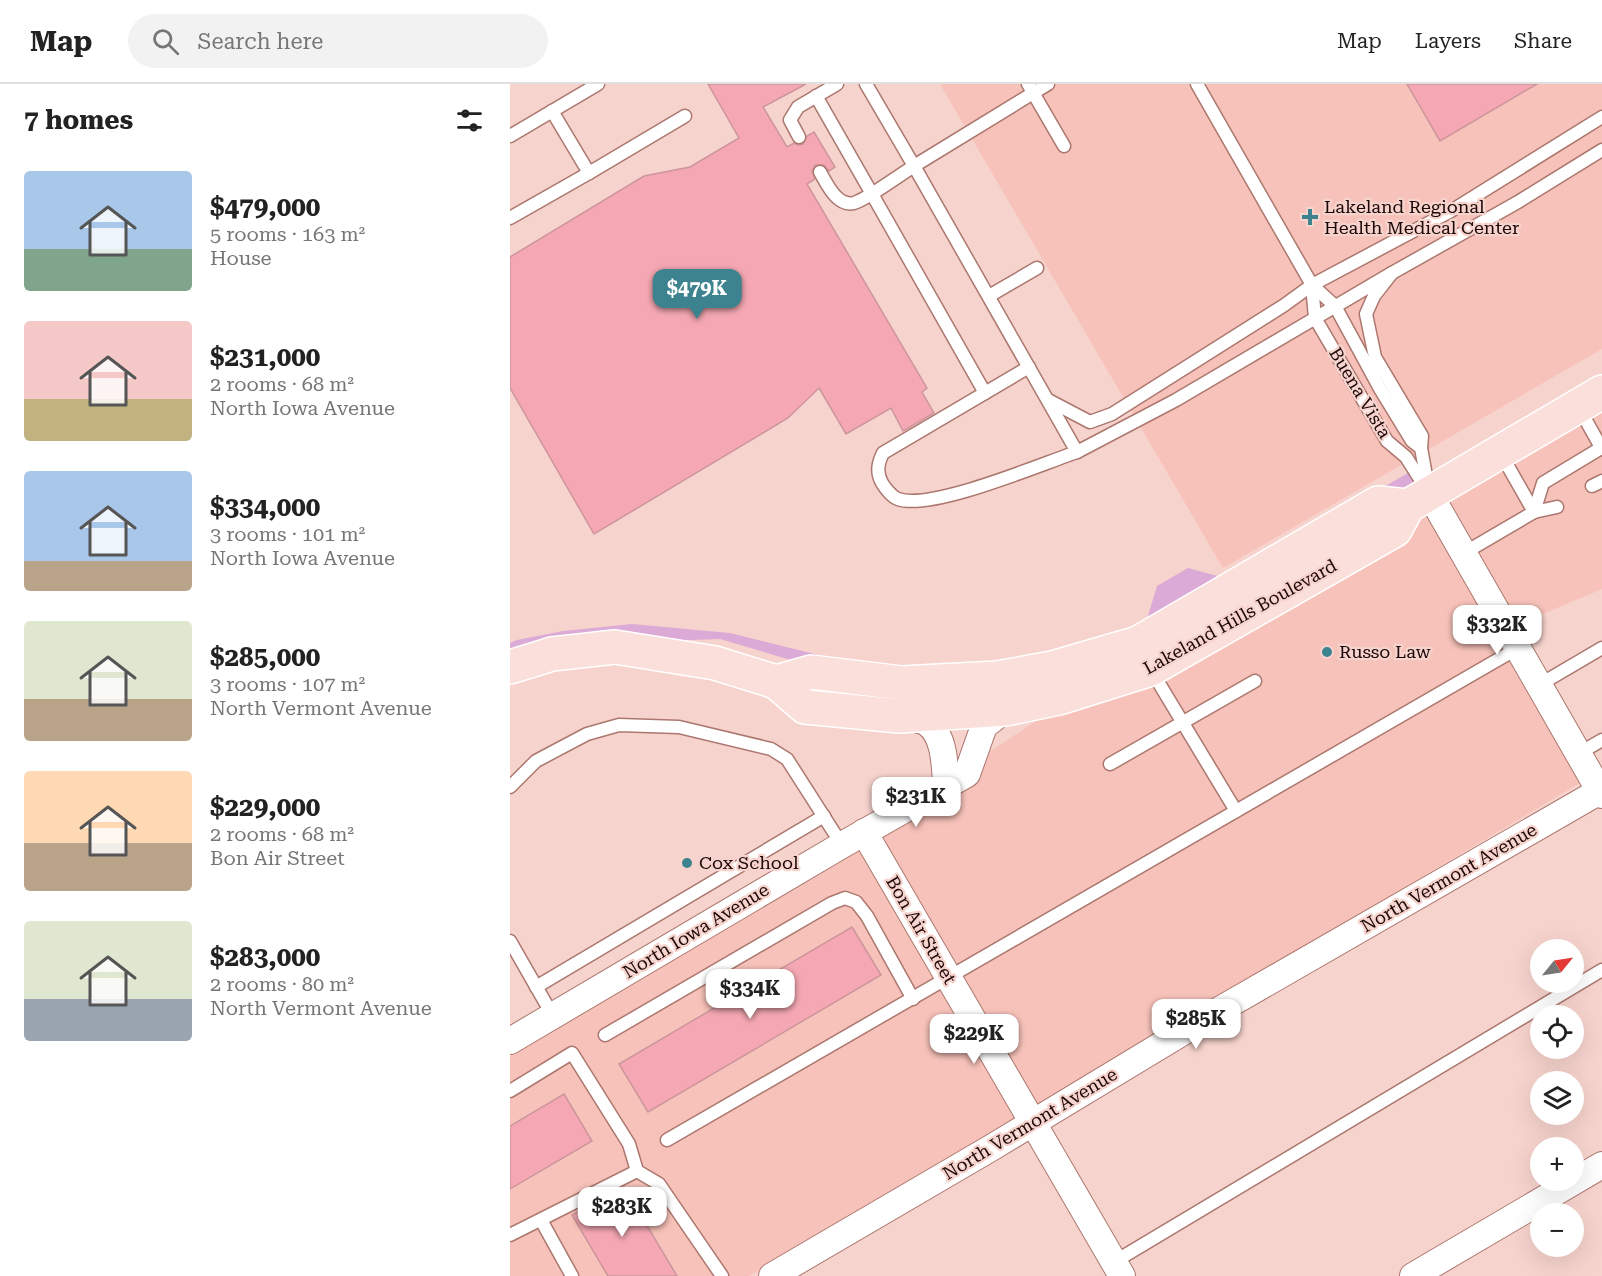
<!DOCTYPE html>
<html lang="en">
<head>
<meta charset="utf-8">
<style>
  :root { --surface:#fff; --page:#f2f2f2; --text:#222; --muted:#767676; --line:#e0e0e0; --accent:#3d838f }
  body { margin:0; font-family:"Roboto Serif",serif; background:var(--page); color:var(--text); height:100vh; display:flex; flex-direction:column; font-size:22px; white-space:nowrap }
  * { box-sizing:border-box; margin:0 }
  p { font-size:20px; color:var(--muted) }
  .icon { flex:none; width:33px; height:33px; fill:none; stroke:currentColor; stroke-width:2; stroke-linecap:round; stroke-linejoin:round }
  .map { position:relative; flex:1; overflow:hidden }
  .details { display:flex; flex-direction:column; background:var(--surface); width:510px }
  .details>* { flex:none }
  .needle { width:39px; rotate:60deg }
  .controls { position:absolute; left:1020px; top:855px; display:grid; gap:12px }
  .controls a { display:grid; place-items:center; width:54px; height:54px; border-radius:50%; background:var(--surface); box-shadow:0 6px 24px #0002; font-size:30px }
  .price { position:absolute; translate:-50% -51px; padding:0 14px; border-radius:12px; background:#fff; color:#222; font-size:20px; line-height:39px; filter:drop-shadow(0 2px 3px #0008) }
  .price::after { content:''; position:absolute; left:50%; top:36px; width:18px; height:14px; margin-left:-9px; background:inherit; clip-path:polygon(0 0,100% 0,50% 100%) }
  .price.active { background:var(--accent); color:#fff }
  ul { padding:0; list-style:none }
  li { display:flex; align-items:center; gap:18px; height:150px; padding:0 24px }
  li span { display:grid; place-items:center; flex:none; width:168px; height:120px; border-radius:6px; color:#555 }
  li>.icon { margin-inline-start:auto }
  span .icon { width:72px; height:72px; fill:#fffc; stroke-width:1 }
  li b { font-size:26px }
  h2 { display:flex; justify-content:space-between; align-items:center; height:72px; padding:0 24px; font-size:26px }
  header { display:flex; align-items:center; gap:36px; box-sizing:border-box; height:84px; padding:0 30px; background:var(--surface); border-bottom:2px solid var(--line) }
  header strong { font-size:28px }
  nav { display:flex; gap:33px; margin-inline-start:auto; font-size:21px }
  .search { width:420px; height:54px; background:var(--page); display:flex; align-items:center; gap:15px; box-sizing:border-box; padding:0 21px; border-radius:33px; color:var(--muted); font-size:22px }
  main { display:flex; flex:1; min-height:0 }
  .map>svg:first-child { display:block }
  .built { fill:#f7c2b9 }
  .green { fill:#dbaad6 }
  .building { fill:#f5a8b3; stroke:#cd959c; stroke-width:1.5 }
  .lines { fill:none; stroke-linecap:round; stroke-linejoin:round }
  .lane-casing { stroke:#ac776e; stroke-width:15 }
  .street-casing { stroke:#ac776e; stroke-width:28 }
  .primary-casing { stroke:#fff; stroke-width:36 }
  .lane { stroke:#fff; stroke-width:12 }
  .street { stroke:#fff; stroke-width:26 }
  .primary { stroke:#fadfda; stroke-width:33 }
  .poi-dot { fill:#3d838f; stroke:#f7d3cd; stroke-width:2 }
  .labels { text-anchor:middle; stroke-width:4.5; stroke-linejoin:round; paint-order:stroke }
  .poi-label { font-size:18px; fill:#1b0806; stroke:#f7d3cd; text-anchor:start }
  .street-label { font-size:18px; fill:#1b0806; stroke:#f7d3cd }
</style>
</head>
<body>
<header>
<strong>Map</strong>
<div class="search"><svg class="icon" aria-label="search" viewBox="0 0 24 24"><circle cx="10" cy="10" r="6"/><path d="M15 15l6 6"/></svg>Search here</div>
<nav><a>Map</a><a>Layers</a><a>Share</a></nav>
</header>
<main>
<section class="details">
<h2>7 homes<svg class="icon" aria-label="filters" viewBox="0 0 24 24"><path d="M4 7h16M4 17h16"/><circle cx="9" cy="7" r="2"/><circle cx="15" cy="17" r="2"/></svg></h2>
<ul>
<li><span style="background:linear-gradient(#a9c7e8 65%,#7fa58c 0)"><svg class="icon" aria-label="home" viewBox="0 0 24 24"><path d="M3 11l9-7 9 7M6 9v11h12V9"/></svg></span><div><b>$479,000</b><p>5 rooms · 163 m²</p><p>House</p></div></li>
<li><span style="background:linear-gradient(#f6c9c9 65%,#c2b280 0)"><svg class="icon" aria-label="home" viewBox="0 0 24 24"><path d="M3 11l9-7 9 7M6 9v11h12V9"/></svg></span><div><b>$231,000</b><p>2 rooms · 68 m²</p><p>North Iowa Avenue</p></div></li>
<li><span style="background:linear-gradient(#a9c7e8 75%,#b9a48a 0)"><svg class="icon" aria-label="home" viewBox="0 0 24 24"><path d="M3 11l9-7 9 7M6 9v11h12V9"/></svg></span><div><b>$334,000</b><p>3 rooms · 101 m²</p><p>North Iowa Avenue</p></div></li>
<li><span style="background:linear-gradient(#dfe7d0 65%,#b9a48a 0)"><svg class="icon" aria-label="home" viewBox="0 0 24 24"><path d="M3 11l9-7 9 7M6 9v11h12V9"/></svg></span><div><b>$285,000</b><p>3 rooms · 107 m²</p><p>North Vermont Avenue</p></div></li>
<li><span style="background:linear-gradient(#ffd9b3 60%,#b9a48a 0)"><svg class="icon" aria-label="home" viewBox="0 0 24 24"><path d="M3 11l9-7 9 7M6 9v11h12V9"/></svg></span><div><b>$229,000</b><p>2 rooms · 68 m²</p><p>Bon Air Street</p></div></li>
<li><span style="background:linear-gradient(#dfe7d0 65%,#9aa5b1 0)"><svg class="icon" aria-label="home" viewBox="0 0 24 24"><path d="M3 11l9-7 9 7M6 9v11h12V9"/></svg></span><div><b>$283,000</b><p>2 rooms · 80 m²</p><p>North Vermont Avenue</p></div></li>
</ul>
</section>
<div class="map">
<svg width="1092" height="1192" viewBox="0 0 1092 1192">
  <rect width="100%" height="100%" fill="#f7d3cd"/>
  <g class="built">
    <polygon points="430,0 1092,0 1092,265 713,484"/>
    <polygon points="1092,321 1092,505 1009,540 936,413"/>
    <polygon points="914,426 985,550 983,551 999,575 1070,699 527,1022 371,752 458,682 579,602"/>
    <polygon points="349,765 505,1035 239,1192 0,1192 0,970"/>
  </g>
  <polygon class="green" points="912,381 919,396 631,562 355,598 210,555 149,557 0,571 0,559 7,556 53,547 122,540 220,549 333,577 377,583 486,580 550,567 597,553 631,540 638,532 647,502 678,484 715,494"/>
  <g class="building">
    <polygon points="198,0 296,0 253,23 277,63 284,59 288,61 293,60 297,52 304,48 325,83 319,87 314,81 305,81 302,87 305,95 297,100 417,304 412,308 424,329 393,347 381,324 336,350 309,304 278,334 84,450 0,304 0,173 134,92 180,83 229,54"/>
    <polygon points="897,0 1027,0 930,57"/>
    <polygon points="342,843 371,891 138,1028 109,980"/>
    <polygon points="54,1010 82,1057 0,1105 0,1042"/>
    <polygon points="114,1103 167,1192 98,1192 62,1131"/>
  </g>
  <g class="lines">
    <g class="lane-casing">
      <g id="lane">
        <polyline points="356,0 404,82 538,0"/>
        <polyline points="518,0 554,62"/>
        <polyline points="687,0 802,201 825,222 869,303 902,357 911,364"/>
        <path d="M306,12l56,98c-6,3 -12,7 -18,9 -17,4 -27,-19 -34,-31"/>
        <polyline points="0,52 88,0"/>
        <polyline points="289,53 280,36 288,23 327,0"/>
        <polyline points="79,89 175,32"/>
        <polyline points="0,134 79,89 42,27"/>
        <polyline points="802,201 805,234 877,357 896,373 915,403"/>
        <polyline points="479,212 527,184"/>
        <path d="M519,283l-146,86c-5,10 -7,19 -1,30 3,5 10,14 16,16 33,12 143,-35 179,-47"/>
        <polyline points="475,309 362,110 404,82 567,368 666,316 882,189"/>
        <polyline points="540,317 580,338 602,330 773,222 802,201 941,127 1092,33"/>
        <polyline points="1069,324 1092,365"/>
        <polyline points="1082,402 1092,397"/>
        <polyline points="919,408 911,364 912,352 865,273 856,230 864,212 882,189 1008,118 1092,66"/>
        <polyline points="1047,423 1024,428 1033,399 1091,364"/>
        <polyline points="954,469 1024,428 991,370"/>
        <polyline points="641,586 726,727"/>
        <polyline points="1029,601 1092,564"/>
        <polyline points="1068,670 1092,656"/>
        <polyline points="600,680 745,597"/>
        <polyline points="0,703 26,677 77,650 109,641 169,643 261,665 277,675 332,761"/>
        <polyline points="0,857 43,932"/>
        <polyline points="26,903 314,732"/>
        <polyline points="95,951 322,819 335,814 346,818 357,832 403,915"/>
        <polyline points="0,1007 62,969 119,1060 127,1087 149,1100 212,1192"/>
        <polyline points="157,1056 1008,564"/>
        <polyline points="31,1136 62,1192"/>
        <polyline points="0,1151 127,1087"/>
        <polyline points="604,1178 1092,886"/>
      </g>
    </g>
    <g class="street-casing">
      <g id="street">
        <polyline points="919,409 1092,711"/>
        <path d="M394,633c7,2 17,2 23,6 18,12 18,44 19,63"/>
        <polyline points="354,748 612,1192"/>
        <polyline points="0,957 332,761 457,690 474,642 496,625"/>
        <polyline points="262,1192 481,1064 706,928 1090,707"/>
        <polyline points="903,1192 1092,1081"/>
      </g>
    </g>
    <g class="primary-casing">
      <g id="primary">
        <polyline points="0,583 42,570 105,563 205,579 266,598 295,623 389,632 496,625 549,614 641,585 885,446 898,422 1092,308"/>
        <polyline points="266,598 301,588 392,599 487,594 542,584 628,559 868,419 898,422"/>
      </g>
    </g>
    <use href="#lane" class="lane"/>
    <use href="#street" class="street"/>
    <use href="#primary" class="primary"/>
  </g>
  <g class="poi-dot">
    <path d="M797 124h6v6h6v6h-6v6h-6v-6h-6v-6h6z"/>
    <circle cx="817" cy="568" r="6"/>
    <circle cx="177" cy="779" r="6"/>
  </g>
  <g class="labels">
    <g class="poi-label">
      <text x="814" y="129">Lakeland Regional<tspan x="814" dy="21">Health Medical Center</tspan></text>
      <text x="829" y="574">Russo Law</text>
      <text x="189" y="785">Cox School</text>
    </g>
    <g class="street-label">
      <text transform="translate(850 309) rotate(59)" y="6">Buena Vista</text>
      <text transform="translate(730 533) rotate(-29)" y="6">Lakeland Hills Boulevard</text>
      <text transform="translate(939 794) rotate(-30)" y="6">North Vermont Avenue</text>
      <text transform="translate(411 846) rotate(60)" y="6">Bon Air Street</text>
      <text transform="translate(186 847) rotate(-31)" y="6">North Iowa Avenue</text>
      <text transform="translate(520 1040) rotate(-31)" y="6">North Vermont Avenue</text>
    </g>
  </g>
</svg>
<div class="controls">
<a><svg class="needle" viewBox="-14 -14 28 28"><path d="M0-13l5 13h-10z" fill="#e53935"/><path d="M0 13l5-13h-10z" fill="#767676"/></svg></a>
<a><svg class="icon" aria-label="locate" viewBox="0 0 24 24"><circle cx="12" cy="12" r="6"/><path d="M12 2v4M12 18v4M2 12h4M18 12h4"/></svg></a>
<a><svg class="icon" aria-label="layers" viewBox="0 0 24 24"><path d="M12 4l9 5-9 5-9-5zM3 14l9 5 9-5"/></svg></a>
<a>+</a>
<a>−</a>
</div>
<b class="price active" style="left:187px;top:236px">$479K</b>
<b class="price" style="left:987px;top:572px">$332K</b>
<b class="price" style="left:406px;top:744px">$231K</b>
<b class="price" style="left:240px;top:936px">$334K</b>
<b class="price" style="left:686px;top:966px">$285K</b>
<b class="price" style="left:464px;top:981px">$229K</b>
<b class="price" style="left:112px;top:1154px">$283K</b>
</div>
</main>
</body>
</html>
